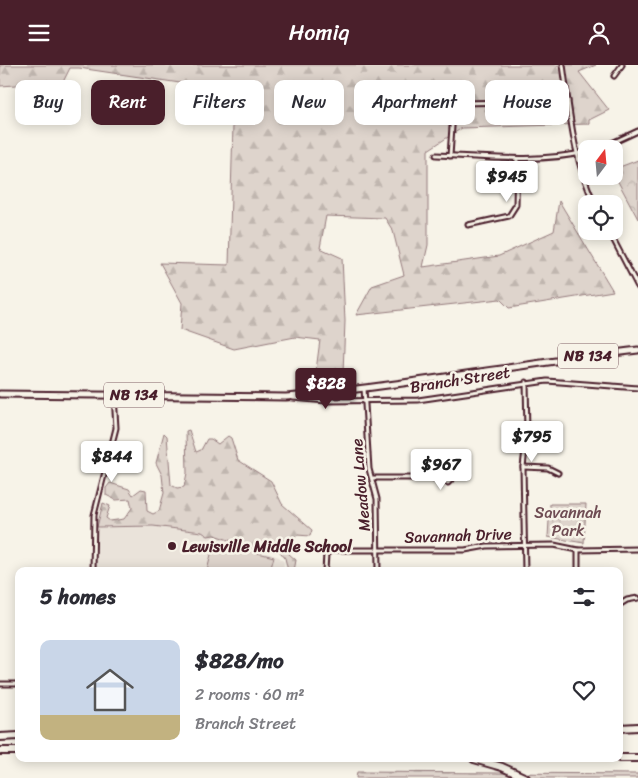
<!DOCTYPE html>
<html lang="en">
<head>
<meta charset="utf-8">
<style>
  :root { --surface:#fff; --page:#f2f2f3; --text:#2b2b33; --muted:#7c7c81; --accent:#4a1f2b }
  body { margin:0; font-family:Sriracha,sans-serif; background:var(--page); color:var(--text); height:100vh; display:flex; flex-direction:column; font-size:19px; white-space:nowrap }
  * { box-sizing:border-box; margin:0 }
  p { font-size:16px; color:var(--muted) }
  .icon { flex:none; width:28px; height:28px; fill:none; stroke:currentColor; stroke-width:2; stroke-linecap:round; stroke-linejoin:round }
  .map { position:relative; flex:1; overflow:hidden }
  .sheet { position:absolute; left:15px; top:502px; width:608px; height:195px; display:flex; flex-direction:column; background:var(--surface); border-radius:10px; box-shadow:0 2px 12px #0003 }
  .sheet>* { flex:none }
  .top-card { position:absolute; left:15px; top:15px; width:609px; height:45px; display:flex; gap:10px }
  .needle { width:32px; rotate:16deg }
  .buttons { position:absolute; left:578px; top:75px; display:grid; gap:10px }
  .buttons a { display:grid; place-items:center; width:45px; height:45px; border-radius:10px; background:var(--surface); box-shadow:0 2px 12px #0003; font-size:25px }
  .price { position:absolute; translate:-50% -42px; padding:0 11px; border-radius:5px; background:#fff; color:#222; font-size:16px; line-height:32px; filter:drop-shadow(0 1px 2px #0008) }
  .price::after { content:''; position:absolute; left:50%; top:30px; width:15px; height:11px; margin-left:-8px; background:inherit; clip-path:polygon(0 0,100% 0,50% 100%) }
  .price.on { background:var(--accent); color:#fff }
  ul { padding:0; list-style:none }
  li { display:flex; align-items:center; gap:15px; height:125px; padding:0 25px }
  li span { display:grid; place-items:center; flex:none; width:140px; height:100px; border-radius:10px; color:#555 }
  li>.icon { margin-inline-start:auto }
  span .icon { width:60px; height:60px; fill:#fffc; stroke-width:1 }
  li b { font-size:21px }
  h2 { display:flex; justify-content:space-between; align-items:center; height:60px; padding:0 25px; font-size:21px }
  .pill { padding:0 18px; border-radius:10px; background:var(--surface); box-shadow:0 2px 12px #0003; font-size:18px; line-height:45px }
  .pill.on { background:var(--accent); color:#fff }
  header { display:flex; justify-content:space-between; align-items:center; height:65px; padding:0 25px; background:var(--accent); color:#fff; font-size:22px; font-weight:600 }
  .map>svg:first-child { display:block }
  .built { fill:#eae3da }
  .forest { fill:url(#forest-firs); stroke:#947a7c }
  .park { fill:url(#park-crowns); stroke:#947a7c }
  .garden { fill:#ded4cc; stroke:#947a7c }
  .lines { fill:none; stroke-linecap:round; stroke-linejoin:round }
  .minor-casing { stroke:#4a1f2b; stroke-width:7 }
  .primary-casing { stroke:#4a1f2b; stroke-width:9 }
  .motorway-casing { stroke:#4a1f2b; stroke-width:10 }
  .minor { stroke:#f7f3e8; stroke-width:3 }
  .primary { stroke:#f7f3e8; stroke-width:5 }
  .motorway { stroke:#f7f3e8; stroke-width:6 }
  .poi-dot { fill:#4a1f2b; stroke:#f7f3e8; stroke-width:2 }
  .labels { text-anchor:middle; stroke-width:5; stroke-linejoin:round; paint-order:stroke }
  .shield { fill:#f7f3e8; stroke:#7e5f64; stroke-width:1 }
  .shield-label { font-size:15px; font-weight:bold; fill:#4a1f2b }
  .street-label { font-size:16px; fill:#4a1f2b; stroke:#f7f3e8 }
  .park-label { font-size:16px; fill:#6f4c53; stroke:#f7f3e8 }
  .poi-label { font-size:16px; font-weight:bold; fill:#4a1f2b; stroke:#f7f3e8; text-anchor:start }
</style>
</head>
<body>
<header><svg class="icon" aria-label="menu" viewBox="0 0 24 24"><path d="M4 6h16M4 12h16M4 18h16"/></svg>Homiq<svg class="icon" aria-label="person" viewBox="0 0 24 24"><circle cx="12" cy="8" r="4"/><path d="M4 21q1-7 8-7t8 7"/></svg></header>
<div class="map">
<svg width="638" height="713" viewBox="0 0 638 713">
  <defs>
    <pattern id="forest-firs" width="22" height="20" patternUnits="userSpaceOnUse" patternTransform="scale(1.25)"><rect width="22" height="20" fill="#ded4cc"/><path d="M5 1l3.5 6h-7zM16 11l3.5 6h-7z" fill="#c0b6af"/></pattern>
    <pattern id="park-crowns" width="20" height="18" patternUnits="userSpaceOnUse" patternTransform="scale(1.25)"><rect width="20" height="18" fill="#ded4cc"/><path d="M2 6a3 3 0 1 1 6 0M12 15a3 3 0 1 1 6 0" fill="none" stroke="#c0b6af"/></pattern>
  </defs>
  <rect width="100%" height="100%" fill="#f7f3e8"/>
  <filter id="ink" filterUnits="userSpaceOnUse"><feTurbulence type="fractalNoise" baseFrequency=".02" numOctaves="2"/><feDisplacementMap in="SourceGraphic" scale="10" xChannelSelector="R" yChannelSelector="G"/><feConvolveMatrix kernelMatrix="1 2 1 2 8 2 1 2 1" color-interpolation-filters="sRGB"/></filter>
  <g filter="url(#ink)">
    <polygon class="built" points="158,461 202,467 208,471 214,470 279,492 284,497 283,506 96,506 97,462"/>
    <g class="forest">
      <polygon points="0,0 596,0 579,7 609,45 589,55 589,59 462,63 428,85 428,180 423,202 499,191 554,166 559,136 613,226 509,243 500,234 356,250 372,221 404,210 393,166 385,153 326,151 320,183 342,193 345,256 343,308 346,319 314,321 320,275 295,272 234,284 180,265 182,238 160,198 229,200 234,26 79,3 70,3 63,17 0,21"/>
      <polygon points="189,365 196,387 201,385 207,374 211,374 218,379 228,371 231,373 238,395 271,416 282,439 312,465 310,471 297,470 289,480 289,489 296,495 294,506 288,506 285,493 277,483 269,483 262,486 214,470 208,471 202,467 153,461 97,462 103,438 110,441 106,453 110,456 124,454 132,443 130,434 116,435 106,430 106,423 110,418 129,424 133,430 141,424 146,425 147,446 153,449 159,446 164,428 162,410 156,398 164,368 167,371 171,420 177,423 184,422 187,408 186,366"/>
      <polygon points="357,707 638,709 638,713 356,713"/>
    </g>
    <g class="park">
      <polygon points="638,95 638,154 614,109 617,103"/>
      <polygon points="550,439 586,439 584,478 548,472"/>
    </g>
    <polygon class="garden" points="214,477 274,492 270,506 207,506"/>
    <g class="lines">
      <g class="minor-casing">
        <g id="minor">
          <path d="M563,0c7,48 10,95 32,139"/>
          <polyline points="614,11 622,0"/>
          <polyline points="599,84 638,66"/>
          <path d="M436,90c50,2 101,8 150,-3"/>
          <polyline points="450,91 453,47 460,38 568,36"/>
          <polyline points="468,160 509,151 516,140 517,94"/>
          <polyline points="609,166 638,222"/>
          <polyline points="364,323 369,404 377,434 378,506"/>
          <polyline points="293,333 326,336 418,335 547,316 638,323"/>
          <polyline points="523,402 548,403 558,408"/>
          <polyline points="373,413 438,413 448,418 454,412 448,406 438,413"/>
          <polyline points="578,485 578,506"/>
          <polyline points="93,506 94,450 116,363 114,330"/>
          <polyline points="325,506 326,489 332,485 465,485 487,481 554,480 578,485 638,484"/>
          <polyline points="525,506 523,402 527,367 526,317"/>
          <polyline points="619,540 627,535 638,533"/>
          <polyline points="0,619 19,619"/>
        </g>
      </g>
      <g class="primary-casing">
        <path id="primary" d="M0,329l286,3c117,-11 235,-33 352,-47"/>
      </g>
      <g class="motorway-casing">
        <g id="motorway">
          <polyline points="619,663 638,662"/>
          <polyline points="0,672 19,671"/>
          <polyline points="0,686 19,686"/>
          <polyline points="619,693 638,693"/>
          <polyline points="474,694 502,702 526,713"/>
        </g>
      </g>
      <use href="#minor" class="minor"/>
      <use href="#primary" class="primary"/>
      <use href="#motorway" class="motorway"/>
    </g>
  </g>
  <circle class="poi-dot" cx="172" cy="481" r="5"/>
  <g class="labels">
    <g class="shield">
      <rect x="558" y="278.5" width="60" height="25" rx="4"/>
      <rect x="104" y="317.5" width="60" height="25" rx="4"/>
    </g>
    <g class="shield-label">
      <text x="588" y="296">NB 134</text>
      <text x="134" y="335">NB 134</text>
    </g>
    <g class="street-label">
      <text transform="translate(460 314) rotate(-9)" y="6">Branch Street</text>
      <text transform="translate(360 420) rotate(-95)" y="6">Meadow Lane</text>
      <text transform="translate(458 470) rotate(-2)" y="6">Savannah Drive</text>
    </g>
    <g class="park-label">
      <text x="568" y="453">Savannah<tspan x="568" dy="18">Park</tspan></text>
    </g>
    <g class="poi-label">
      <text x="182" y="487">Lewisville Middle School</text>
    </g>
  </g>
</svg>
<div class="buttons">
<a><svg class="needle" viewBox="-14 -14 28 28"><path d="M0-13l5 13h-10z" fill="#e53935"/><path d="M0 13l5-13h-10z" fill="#7c7c81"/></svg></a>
<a><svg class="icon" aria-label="locate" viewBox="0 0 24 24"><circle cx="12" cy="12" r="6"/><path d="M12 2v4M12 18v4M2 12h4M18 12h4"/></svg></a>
</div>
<b class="price" style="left:507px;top:138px">$945</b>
<b class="price on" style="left:326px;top:345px">$828</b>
<b class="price" style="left:532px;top:398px">$795</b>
<b class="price" style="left:112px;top:418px">$844</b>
<b class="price" style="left:441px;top:426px">$967</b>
<div class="top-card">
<a class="pill">Buy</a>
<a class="pill on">Rent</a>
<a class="pill">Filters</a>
<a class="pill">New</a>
<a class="pill">Apartment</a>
<a class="pill">House</a>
</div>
<section class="sheet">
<h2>5 homes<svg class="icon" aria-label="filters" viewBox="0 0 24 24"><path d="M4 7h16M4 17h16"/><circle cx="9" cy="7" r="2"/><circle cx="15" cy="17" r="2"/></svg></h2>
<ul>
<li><span style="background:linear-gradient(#c9d6e8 75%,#c2b280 0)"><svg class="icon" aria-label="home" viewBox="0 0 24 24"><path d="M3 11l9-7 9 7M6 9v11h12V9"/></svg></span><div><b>$828/mo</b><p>2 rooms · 60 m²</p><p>Branch Street</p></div><svg class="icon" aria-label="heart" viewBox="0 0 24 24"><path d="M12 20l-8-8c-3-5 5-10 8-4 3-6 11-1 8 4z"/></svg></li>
</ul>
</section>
</div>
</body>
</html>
